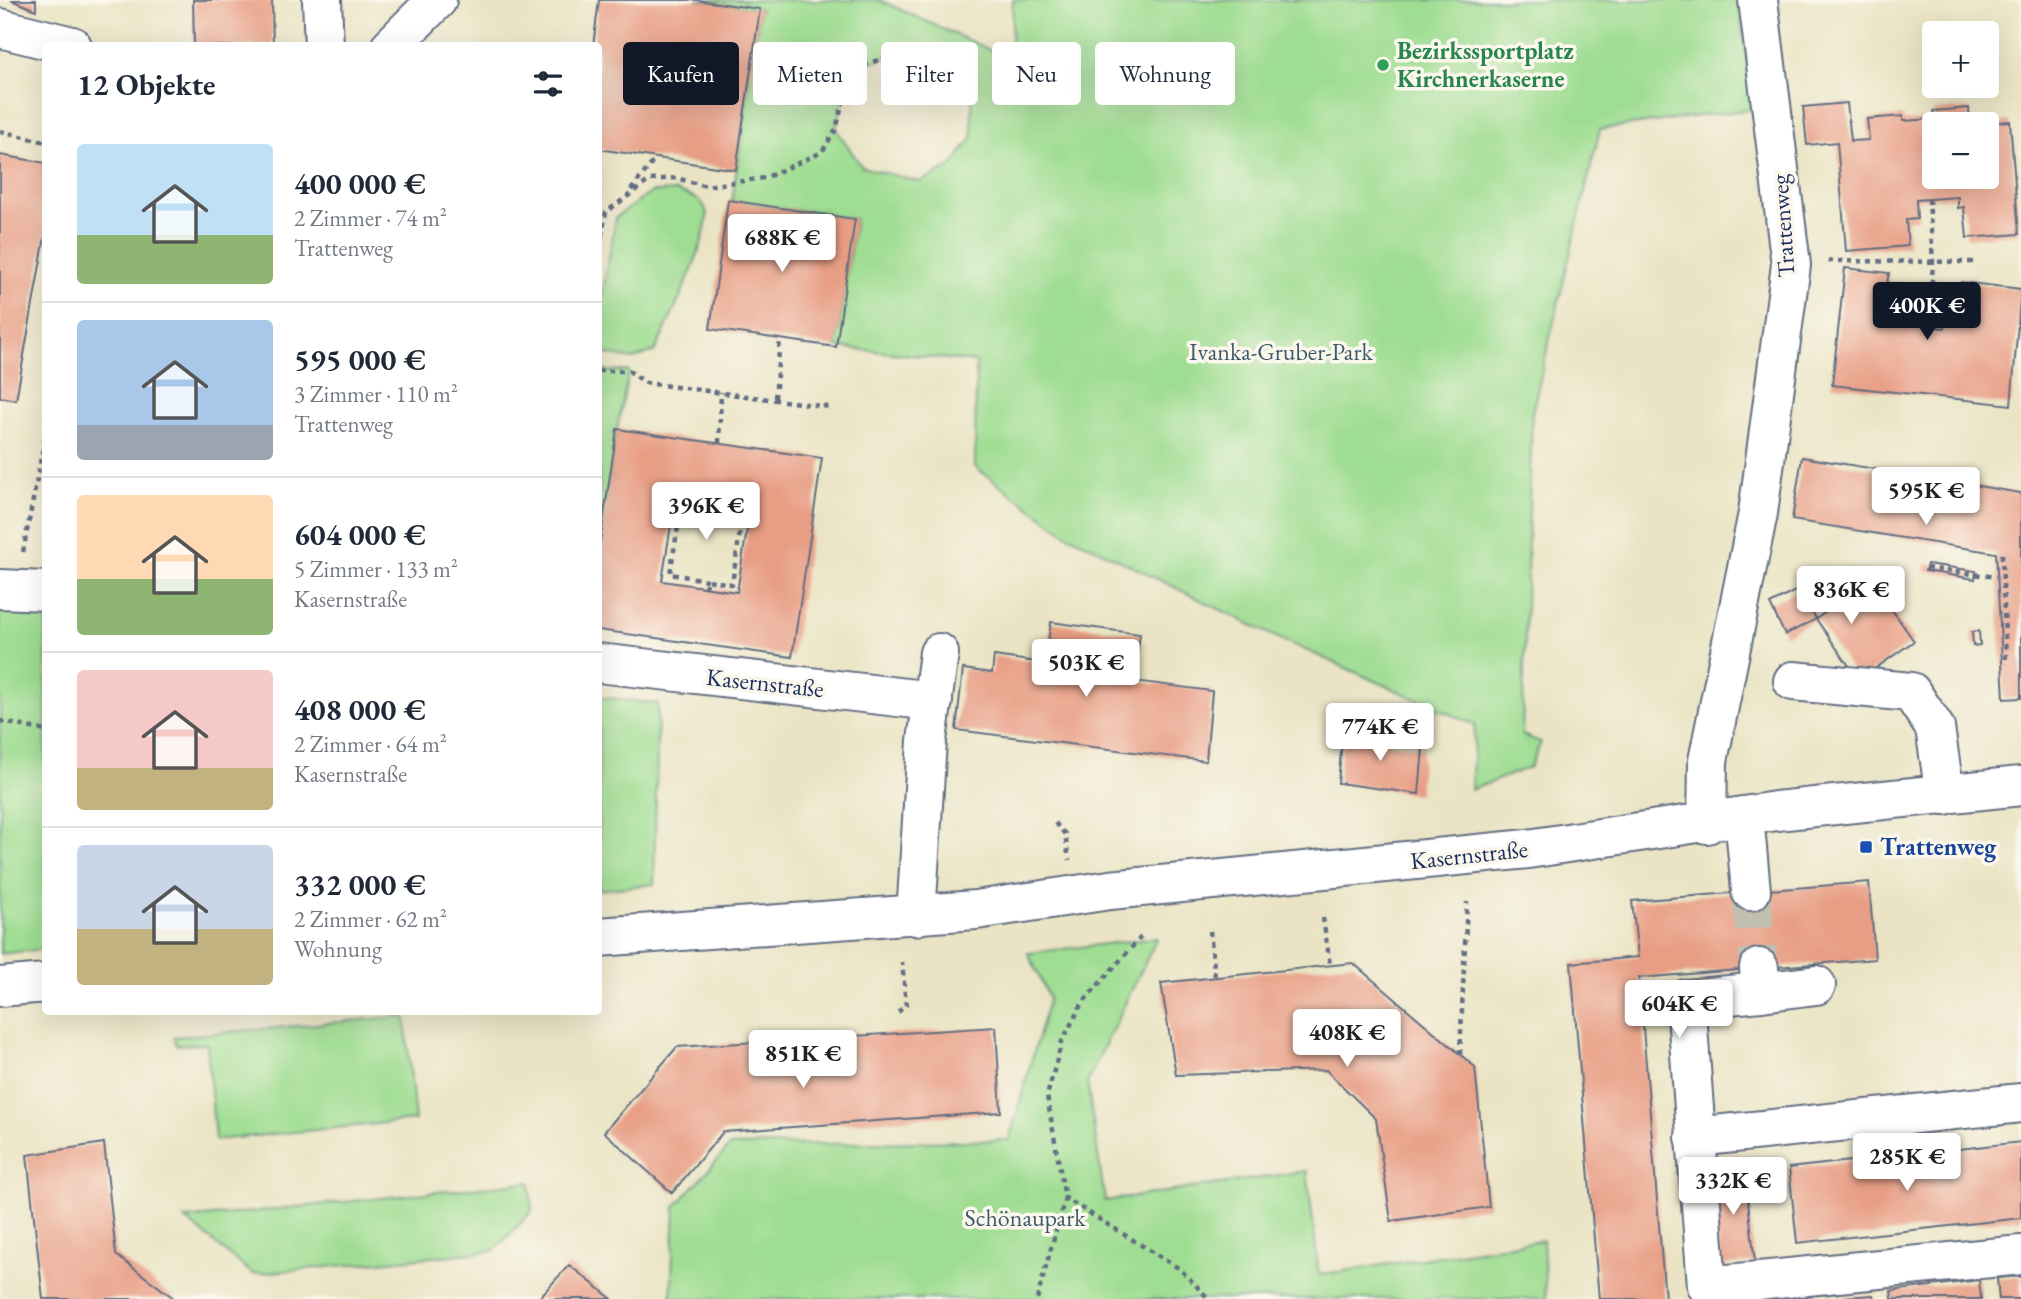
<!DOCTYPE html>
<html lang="de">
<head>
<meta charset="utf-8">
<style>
  :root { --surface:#fff; --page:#f6f6f7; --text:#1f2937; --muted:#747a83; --line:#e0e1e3; --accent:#111827 }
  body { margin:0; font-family:"EB Garamond",serif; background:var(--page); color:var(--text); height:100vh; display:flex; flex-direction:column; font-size:26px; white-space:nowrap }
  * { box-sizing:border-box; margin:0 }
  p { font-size:23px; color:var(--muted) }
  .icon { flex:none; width:38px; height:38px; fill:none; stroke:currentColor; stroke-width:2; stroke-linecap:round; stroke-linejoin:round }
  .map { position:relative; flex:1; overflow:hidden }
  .details { position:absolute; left:42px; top:42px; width:560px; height:973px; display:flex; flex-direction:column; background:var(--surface); border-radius:7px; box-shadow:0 7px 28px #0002 }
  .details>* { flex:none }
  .top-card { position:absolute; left:623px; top:42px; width:665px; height:63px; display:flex; gap:14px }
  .tools { position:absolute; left:1922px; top:21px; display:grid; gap:14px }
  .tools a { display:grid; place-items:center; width:77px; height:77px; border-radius:7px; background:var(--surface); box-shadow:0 7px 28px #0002; font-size:35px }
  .price { position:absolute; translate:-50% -60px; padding:0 16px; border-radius:7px; background:#fff; color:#222; font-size:23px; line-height:46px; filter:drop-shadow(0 2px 4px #0008) }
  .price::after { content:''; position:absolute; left:50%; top:42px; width:21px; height:16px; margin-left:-10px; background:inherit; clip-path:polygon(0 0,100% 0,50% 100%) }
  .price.on { background:var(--accent); color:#fff }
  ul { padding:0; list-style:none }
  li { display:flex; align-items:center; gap:21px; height:175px; padding:0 35px }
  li+li { border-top:2px solid var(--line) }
  li span { display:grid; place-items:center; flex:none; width:196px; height:140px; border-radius:7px; color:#555 }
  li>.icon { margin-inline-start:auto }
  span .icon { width:84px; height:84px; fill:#fffc; stroke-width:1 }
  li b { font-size:30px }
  h2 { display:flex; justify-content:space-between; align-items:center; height:84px; padding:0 35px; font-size:30px }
  .tag { padding:0 24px; border-radius:7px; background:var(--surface); box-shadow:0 7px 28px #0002; font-size:24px; line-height:63px }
  .tag.on { background:var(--accent); color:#fff }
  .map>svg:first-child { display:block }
  .green { fill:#9fdd92; stroke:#5d8678; stroke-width:2; fill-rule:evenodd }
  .building { fill:#e89e85; fill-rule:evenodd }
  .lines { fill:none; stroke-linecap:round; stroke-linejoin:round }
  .minor-tunnel { stroke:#c1c0b0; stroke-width:38; stroke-dasharray:38 19; stroke-linecap:butt }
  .minor-casing { stroke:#636e82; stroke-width:42 }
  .path { stroke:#636e82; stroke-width:4.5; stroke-dasharray:5 5; stroke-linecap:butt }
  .minor { stroke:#fff; stroke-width:38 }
  .leisure-dot { fill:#2e9e5b; stroke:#fbf7ec; stroke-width:2.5 }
  .transit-dot { fill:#1a4fb4; stroke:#fbf7ec; stroke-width:2.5 }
  .labels { text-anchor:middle; stroke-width:7; stroke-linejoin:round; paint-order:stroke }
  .leisure-label { font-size:24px; font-weight:bold; fill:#27864d; stroke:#fbf7ec; text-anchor:start }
  .street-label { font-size:24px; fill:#1b2f5e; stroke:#fbf7ec }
  .park-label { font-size:24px; fill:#3c5a6b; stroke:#fbf7ec }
  .transit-label { font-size:24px; font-weight:bold; fill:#164399; stroke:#fbf7ec; text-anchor:start }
</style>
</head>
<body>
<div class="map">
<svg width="2021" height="1299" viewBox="0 0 2021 1299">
  <rect width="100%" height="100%" fill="#fbf7ec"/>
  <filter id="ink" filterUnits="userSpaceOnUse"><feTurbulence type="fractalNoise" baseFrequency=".0143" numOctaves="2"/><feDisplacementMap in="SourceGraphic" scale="14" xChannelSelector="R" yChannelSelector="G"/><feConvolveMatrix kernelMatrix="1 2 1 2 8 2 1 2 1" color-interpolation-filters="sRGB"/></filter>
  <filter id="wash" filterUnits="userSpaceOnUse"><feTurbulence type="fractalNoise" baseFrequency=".00686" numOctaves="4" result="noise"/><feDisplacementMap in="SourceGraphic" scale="28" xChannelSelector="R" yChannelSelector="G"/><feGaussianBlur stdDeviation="1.57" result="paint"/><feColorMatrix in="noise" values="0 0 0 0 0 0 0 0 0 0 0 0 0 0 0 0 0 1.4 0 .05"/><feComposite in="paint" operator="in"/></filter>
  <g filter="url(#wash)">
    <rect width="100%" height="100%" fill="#eae4c4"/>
    <g class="green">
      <path d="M696,0h183l131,59 3,-59h725l16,109 -154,20 -68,284 -10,322 19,7 -11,25 -59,23 4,-65 -199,-88 -208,-102 -93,-68 1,-105 -140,-15 19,-128 -123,-18 28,-192zM907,49l65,35v54l-21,29 -31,15 -58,-15 -26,-38 15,-59z"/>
      <path d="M675,191c11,4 27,6 31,19 8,22 -40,117 -51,141l-22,8 -33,-6 1,-50 15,-86 36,-25z"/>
      <polygon points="599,371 629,371 617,429 599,555"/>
      <polygon points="0,601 46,611 45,949 0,954"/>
      <polygon points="599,697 658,704 654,884 599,890"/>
      <polygon points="1157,938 1087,1082 1105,1201 1307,1171 1319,1275 1543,1240 1546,1299 671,1299 675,1207 730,1146 1009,1140 1049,998 1028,953"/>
      <polygon points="405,1016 415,1120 215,1140 207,1044 176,1045 174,1037"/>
      <polygon points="530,1182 532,1211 494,1251 253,1274 185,1219"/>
    </g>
    <g id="blocks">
      <g class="building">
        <polygon points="11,0 36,0 36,10"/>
        <polygon points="193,0 272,0 273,46 194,46"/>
        <path d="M599,0h97l64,9 -24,161 -138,-21v-103h-5zM650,53l42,6 -5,43 -42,-6z"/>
        <polygon points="1847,103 1851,141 1869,140 1867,119 1903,116 1903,121 1934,119 1933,111 1969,108 1970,124 1934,124 1934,177 1986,177 1986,123 2010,121 2019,234 1967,238 1964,207 1958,208 1958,197 1916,200 1917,219 1906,220 1908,246 1846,251 1837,142 1807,145 1803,107"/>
        <polygon points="0,155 46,163 46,231 16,400 0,397"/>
        <polygon points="728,200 855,219 836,347 710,329"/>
        <polygon points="1845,268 1889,273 1887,283 1901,284 1898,309 1912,311 1911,324 1945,328 1947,314 1957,315 1961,282 2021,289 2011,405 1832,385"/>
        <path d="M617,429l205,29 -30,199 -194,-27v-75zM675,500l75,11 -13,81 -75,-11z"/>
        <polygon points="1802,457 2021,493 2021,698 2004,699 1996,553 1792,520"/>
        <polygon points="1927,564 1976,571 1975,579 1925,571"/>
        <polygon points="1871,580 1914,641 1859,680 1816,619 1785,635 1770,604 1801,588 1816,619"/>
        <polygon points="1051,622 1140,634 1134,681 1212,691 1206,761 956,730 963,669 992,673 994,656 1045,663"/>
        <polygon points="1979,631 1980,645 1973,646 1972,632"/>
        <polygon points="1343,731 1389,736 1391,744 1423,748 1419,794 1338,783"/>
        <polygon points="1869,882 1875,959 1639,978 1665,1299 1599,1299 1571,963 1638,957 1632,901"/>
        <polygon points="1353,963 1475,1067 1489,1207 1391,1221 1376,1119 1326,1070 1176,1075 1161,983"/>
        <polygon points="996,1027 1001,1112 723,1132 672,1193 604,1132 677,1047"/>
        <polygon points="2021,1142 2021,1218 1797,1243 1789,1168"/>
        <polygon points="104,1143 116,1255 175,1299 43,1299 27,1155"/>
        <polygon points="1744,1168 1755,1262 1721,1266 1711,1172"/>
        <polygon points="569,1265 612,1299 538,1299"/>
        <polygon points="2021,1276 2021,1299 1999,1299 1997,1278"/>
        <polygon points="1979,1280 1981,1299 1892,1299 1891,1291"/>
        <polygon points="1873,1295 1874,1299 1845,1299 1845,1297"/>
      </g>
    </g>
  </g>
  <g filter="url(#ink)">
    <use href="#blocks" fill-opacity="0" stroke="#636e82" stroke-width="2"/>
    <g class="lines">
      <polyline class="minor-tunnel" points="1751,891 1759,968"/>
      <g class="minor-casing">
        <g id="minor">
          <polyline points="322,0 324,46"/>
          <polyline points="0,28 72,46"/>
          <polyline points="391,46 437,0"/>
          <polyline points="0,589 46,591"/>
          <polyline points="598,663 933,701"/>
          <polyline points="1793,681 1911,692 1935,728 1945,795"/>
          <polyline points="1744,816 1751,891"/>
          <polyline points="1707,824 1708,761 1758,513 1791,265 1758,0"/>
          <polyline points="916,916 927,741 939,653"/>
          <polyline points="598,937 976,910 1110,890 1528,849 1776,811 2021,786"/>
          <polyline points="1759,968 1761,992 1686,999 1707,1286 2021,1255"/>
          <polyline points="0,987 46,983"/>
          <polyline points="1761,992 1816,985"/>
          <polyline points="1695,1137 2021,1103"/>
        </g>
      </g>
      <g class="path">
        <polyline points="666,99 667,95 684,98 690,62 653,56 648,93 667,95"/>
        <polyline points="0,131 46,142"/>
        <polyline points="631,190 656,158"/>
        <polyline points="1929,199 1933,262 1929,326"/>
        <polyline points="598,256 606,212 650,180 676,178 706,186 765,178 822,152 836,129 851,70 908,49"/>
        <polyline points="1828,261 1973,262"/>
        <polyline points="598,371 629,371 646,383 830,407"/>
        <polyline points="775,398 780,339"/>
        <polyline points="719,443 721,392"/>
        <polyline points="711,513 712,506"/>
        <polyline points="23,552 46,432"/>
        <polyline points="2002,554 2006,664"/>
        <polyline points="1926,568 1997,577"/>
        <polyline points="705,588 707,580 732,584 742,519 681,509 670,574 707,580"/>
        <polyline points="0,721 46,731"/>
        <polyline points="1055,823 1065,834 1069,860"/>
        <polyline points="1323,918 1330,965"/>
        <polyline points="1210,931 1215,977"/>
        <polyline points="1141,937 1083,1002 1062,1041 1047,1096 1065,1198 1180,1269 1209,1299"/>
        <polyline points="898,1012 906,1005 902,962"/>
        <polyline points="1460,1054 1467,902"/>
        <polyline points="1037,1299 1065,1198"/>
      </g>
      <use href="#minor" class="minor"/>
    </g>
  </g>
  <circle class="leisure-dot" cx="1383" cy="65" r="7"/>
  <rect class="transit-dot" x="1859" y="840" width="14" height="14" rx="3.5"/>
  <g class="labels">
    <g class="leisure-label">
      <text x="1397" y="59">Bezirkssportplatz<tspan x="1397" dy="28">Kirchnerkaserne</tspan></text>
    </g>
    <g class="street-label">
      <text transform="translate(1783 226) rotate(-94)" y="8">Trattenweg</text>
      <text transform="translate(765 683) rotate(6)" y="8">Kasernstraße</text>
      <text transform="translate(1469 855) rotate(-6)" y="8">Kasernstraße</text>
    </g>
    <g class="park-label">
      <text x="1281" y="360">Ivanka-Gruber-Park</text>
      <text x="1025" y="1226">Schönaupark</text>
    </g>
    <g class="transit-label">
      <text x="1880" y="855">Trattenweg</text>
    </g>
  </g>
</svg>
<div class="tools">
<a>+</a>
<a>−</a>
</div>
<b class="price" style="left:782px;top:274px">688K €</b>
<b class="price on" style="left:1927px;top:342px">400K €</b>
<b class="price" style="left:1926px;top:527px">595K €</b>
<b class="price" style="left:706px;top:542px">396K €</b>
<b class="price" style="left:1851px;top:626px">836K €</b>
<b class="price" style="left:1086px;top:699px">503K €</b>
<b class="price" style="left:1380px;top:763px">774K €</b>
<b class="price" style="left:1679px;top:1040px">604K €</b>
<b class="price" style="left:1347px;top:1069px">408K €</b>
<b class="price" style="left:803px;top:1090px">851K €</b>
<b class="price" style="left:1907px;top:1193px">285K €</b>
<b class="price" style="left:1733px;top:1217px">332K €</b>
<div class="top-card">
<a class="tag on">Kaufen</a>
<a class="tag">Mieten</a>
<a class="tag">Filter</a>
<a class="tag">Neu</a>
<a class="tag">Wohnung</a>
</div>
<section class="details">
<h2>12 Objekte<svg class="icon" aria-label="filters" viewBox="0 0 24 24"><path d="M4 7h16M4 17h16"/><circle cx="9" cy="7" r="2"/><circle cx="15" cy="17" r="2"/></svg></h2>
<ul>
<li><span style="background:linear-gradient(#bfe0f5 65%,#8fb573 0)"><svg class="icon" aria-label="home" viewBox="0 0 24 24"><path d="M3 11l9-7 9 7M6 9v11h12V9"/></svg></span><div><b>400 000 €</b><p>2 Zimmer · 74 m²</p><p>Trattenweg</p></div></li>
<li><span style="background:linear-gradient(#a9c7e8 75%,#9aa5b1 0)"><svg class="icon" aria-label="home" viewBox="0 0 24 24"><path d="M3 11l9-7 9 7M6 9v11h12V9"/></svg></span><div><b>595 000 €</b><p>3 Zimmer · 110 m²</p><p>Trattenweg</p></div></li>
<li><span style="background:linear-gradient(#ffd9b3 60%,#8fb573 0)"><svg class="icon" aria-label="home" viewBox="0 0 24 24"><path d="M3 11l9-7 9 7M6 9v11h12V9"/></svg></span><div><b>604 000 €</b><p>5 Zimmer · 133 m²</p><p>Kasernstraße</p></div></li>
<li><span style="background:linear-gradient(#f6c9c9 70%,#c2b280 0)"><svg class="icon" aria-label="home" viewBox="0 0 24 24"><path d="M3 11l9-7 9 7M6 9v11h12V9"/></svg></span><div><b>408 000 €</b><p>2 Zimmer · 64 m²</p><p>Kasernstraße</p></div></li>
<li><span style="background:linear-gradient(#c9d6e8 60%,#c2b280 0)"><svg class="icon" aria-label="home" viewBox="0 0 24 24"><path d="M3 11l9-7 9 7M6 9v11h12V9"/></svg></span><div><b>332 000 €</b><p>2 Zimmer · 62 m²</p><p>Wohnung</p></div></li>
</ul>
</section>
</div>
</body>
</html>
